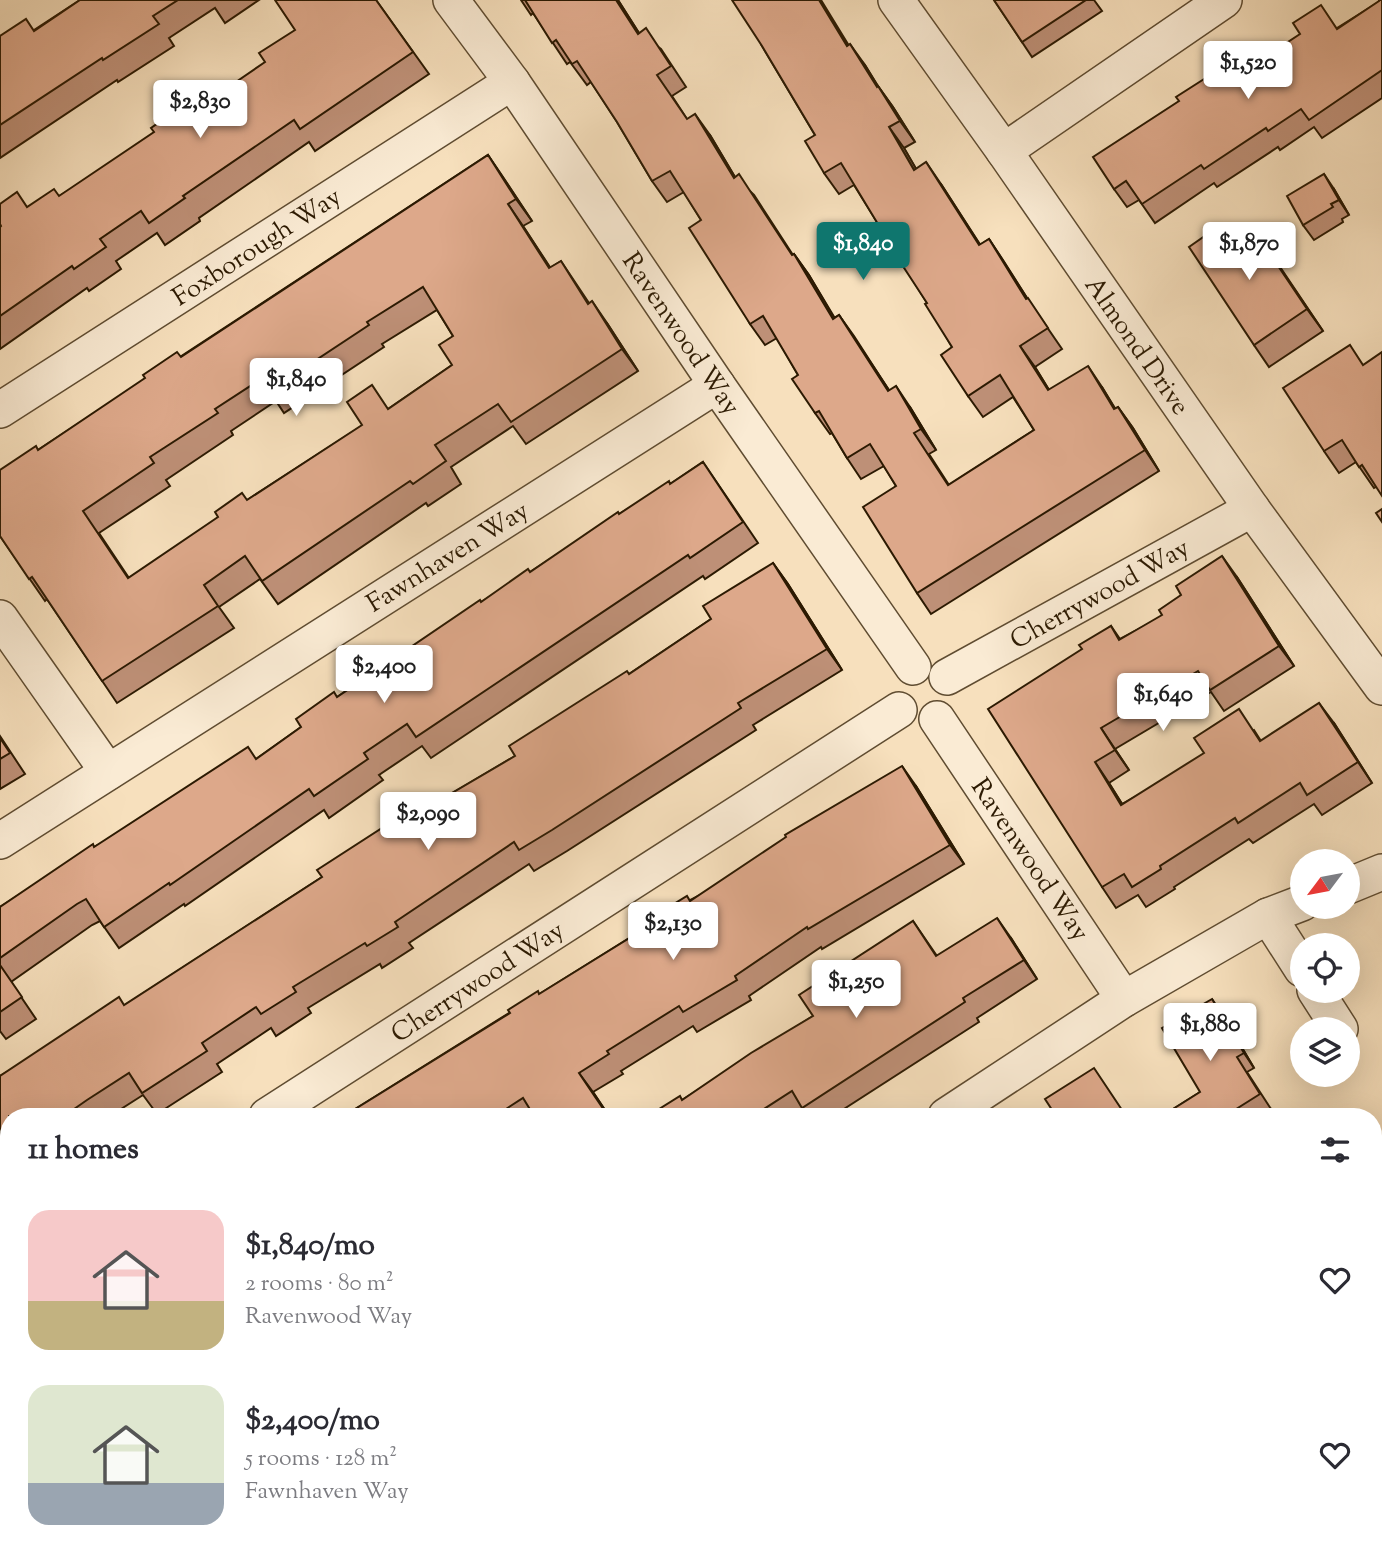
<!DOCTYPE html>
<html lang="en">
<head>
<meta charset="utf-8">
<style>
  :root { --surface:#fff; --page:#f7f7f7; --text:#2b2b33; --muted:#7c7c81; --accent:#0f766e }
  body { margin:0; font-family:"Sorts Mill Goudy",serif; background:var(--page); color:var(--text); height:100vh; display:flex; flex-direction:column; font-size:26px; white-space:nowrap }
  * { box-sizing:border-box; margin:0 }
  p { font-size:23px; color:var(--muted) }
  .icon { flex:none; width:38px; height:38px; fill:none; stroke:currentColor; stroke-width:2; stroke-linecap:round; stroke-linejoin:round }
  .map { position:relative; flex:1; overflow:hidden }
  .panel { position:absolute; left:0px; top:1108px; width:1382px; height:450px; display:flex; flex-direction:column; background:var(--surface); border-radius:28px 28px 0 0; box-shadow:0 7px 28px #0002 }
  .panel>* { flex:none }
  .needle { width:46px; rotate:238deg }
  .controls { position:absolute; left:1290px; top:849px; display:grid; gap:14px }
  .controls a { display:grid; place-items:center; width:70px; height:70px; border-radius:50%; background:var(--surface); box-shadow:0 7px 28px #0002; font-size:35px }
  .price { position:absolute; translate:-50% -60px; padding:0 16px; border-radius:7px; background:#fff; color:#222; font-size:23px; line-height:46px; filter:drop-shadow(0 2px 4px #0008) }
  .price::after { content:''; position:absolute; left:50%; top:42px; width:21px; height:16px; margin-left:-10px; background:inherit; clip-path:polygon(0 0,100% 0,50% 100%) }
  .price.on { background:var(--accent); color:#fff }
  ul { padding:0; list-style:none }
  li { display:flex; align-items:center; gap:21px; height:175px; padding:0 28px }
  li span { display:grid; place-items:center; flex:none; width:196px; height:140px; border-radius:21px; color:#555 }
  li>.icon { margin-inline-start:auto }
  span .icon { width:84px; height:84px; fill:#fffc; stroke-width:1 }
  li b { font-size:30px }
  h2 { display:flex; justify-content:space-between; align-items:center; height:84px; padding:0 28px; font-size:30px }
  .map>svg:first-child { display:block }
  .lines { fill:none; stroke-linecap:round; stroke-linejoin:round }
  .street-casing { stroke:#5f4c31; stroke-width:38 }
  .secondary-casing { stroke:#2c1a02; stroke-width:41 }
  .street { stroke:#faebd4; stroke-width:35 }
  .secondary { stroke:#faebd4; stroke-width:38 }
  .wall { fill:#be9077; stroke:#2c1a02; stroke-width:2; fill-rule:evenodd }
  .shaded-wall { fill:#9b7661; stroke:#2c1a02; stroke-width:2 }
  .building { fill:#dda88a; stroke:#2c1a02; stroke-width:2; fill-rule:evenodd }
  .labels { text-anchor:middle; stroke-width:5; stroke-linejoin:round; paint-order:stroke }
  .street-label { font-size:26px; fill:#2c1a02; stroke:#faebd4 }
</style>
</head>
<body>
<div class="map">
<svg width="1382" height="1557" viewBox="0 0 1382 1557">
  <rect width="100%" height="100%" fill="#f7e0bd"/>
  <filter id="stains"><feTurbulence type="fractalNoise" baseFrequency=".00286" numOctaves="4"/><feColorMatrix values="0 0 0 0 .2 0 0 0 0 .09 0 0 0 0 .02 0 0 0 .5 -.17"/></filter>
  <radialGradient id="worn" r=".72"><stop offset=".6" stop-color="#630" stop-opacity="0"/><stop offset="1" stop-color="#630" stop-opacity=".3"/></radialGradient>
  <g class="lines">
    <g class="street-casing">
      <g id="street">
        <polyline points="451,0 512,82 717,385 913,667"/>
        <polyline points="896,0 1004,151 1252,509 1382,687"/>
        <polyline points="1004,151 1224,0"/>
        <polyline points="0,410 512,82"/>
        <polyline points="0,618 108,772"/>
        <polyline points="947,677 1252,509"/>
        <polyline points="937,719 1124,999"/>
        <polyline points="0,841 717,385"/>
        <polyline points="1348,886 1382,872"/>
        <polyline points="1268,916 1302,969"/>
        <polyline points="1315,990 1340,1029"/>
        <polyline points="267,1116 899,710"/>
        <polyline points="946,1116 1124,999 1268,916 1302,903"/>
        <polyline points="0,1288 9,1283"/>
        <polyline points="343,1549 349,1557"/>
        <polyline points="261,1557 274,1549"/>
      </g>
    </g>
    <g class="secondary-casing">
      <g id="secondary">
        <polyline points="1374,1362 1382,1357"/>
        <polyline points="1072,1557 1085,1549"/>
      </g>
    </g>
    <use href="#street" class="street"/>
    <use href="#secondary" class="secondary"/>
  </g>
  <g class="wall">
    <polygon points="80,0 259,0 225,23 215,8 169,38 174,46 118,82 117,80 0,158 0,36 34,30"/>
    <polygon points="376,0 429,74 315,151 309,142 199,218 200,221 165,245 157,233 116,261 121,269 89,291 87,288 0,349 0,227 28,207 59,196 197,115"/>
    <polygon points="521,0 618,0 639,33 661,49 686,87 672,96 687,119 710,135 735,177 754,195 793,255 794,254 809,275 834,318 839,315 889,390 910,407 936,450 929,454 949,485 1034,430 1013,397 983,417 968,396 952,347 927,303 854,185 839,194 824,173 815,135 762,46 848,45 865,65 878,86 893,107 915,142 904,148 916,169 941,184 980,245 989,239 1027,298 1062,349 1035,367 1049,390 1102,387 1115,409 1118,407 1133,428 1159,471 931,614 917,593 896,486 884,466 861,479 847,458 832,433 830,434 815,413 798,375 777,338 765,345 750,324 701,220 684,192 667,202 652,181 617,122 591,82 587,85 570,62 567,64 533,13 531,15"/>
    <polygon points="994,0 1094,0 1102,11 1032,57"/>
    <polygon points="1382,0 1382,98 1322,138 1314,127 1280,150 1278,147 1217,187 1214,183 1155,223 1139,200 1127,207 1114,189 1260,61 1337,28"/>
    <path d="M488,155l44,66 -9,5 27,42 11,-7 28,42 18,20 31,48 -112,73 -13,-18 -62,41 10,17 -33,22 -2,-3 -148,101 -18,-25 -41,28 15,21 -117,75 -70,-104 -2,2 -45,-65 38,-86zM437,310l16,26 -1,29 -64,44 -141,91 -118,78 -30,-45 71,-47 -4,-6 67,-45 -2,-4 45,-30 8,12 100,-66 -2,-3z"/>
    <polygon points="1334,189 1349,215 1342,219 1343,222 1314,240 1303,225"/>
    <polygon points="1254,230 1323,331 1269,367 1254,345 1235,243"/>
    <polygon points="1350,345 1376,487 1374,488 1356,462 1339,473 1324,451"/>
    <polygon points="703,462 758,543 705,579 703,576 431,758 422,746 379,775 383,780 329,818 324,810 185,906 184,904 119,948 100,921 92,925 11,982 36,1019 6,1039 0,1031 0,907 94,847 256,759 301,727 337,697 481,602 530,572 619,514 670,484"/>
    <polygon points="773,563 788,584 842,670 753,725 756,730 567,851 534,871 529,864 409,943 413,948 382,968 380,964 308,1008 311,1013 276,1036 271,1028 217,1064 222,1072 157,1114 143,1095 110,1116 9,1116 9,1210 0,1215 0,1076 125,1005 322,877 417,814 515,756 629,674 711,619"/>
    <polygon points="1237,577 1294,666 1224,711 1211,692 1115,749 1129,770 1109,783 1122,804 1254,730 1261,741 1334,723 1372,783 1322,815 1314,804 1253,843 1249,839 1174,887 1175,889 1146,907 1138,895 1116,908 1102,887 1082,649 1111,626 1120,639"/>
    <polygon points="0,736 25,774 0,789"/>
    <polygon points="916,786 964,864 822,949 821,947 749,996 751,1000 697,1032 693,1026 621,1071 623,1074 593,1092 609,1116 344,1116 690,900"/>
    <polygon points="913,921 937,956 1011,938 1037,979 977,1018 979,1022 833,1116 808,1116 805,1111 797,1116 648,1116 682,1100 813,1016"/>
    <polygon points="1222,1014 1254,1068 1247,1072 1271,1109 1259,1116 1162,1116 1200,1092"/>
    <polygon points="8,1497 9,1549 155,1549 144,1557 0,1557"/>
    <polygon points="453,1549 537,1549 542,1557 458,1557"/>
    <polygon points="598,1549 632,1549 619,1557 603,1557"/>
  </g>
  <g class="shaded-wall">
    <polygon points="616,0 618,0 653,55 638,34"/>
    <polygon points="819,0 821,0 862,67 847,46"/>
    <polygon points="850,44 865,65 891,108 877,87"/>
    <polygon points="878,86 893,107 915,142 900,121"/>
    <polygon points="695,114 710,135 748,199 734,178"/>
    <polygon points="889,127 904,148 929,191 914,170"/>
    <polygon points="488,155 503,177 532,221 516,199"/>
    <polygon points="926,162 941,184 994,266 979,245"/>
    <polygon points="1324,174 1334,189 1349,215 1339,200"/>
    <polygon points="508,204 523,226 565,290 549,268"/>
    <polygon points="1254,230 1270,252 1323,331 1307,309"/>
    <polygon points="989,239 1003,260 1041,320 1026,299"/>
    <polygon points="794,254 809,275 848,340 833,319"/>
    <polygon points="592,301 607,323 638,371 622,349"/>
    <polygon points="839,315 854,336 903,412 888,391"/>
    <polygon points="1020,346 1035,367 1062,411 1048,390"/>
    <polygon points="1088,366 1102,387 1129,431 1114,409"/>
    <polygon points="896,386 910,407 936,450 921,429"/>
    <polygon points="1118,407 1133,428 1159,471 1145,450"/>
    <polygon points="1222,556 1237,577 1294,666 1279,646"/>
    <polygon points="773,563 788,584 842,670 827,649"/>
    <polygon points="1319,703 1334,723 1372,783 1358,762"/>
    <polygon points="1101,728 1129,770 1115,750"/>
    <polygon points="1095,762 1109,783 1136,826 1121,805"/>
    <polygon points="902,766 916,786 964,864 950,845"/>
    <polygon points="997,918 1011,938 1037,979 1024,960"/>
    <polygon points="1212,999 1222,1014 1254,1068 1244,1053"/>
    <polygon points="579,1073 593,1092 609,1116 608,1116"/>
    <polygon points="711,1549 721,1549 727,1557 709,1557"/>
  </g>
  <g class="building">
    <polygon points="80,0 178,0 153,16 159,24 103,60 102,58 0,125 0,36 26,19 34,31"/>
    <polygon points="275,0 376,0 413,52 300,129 294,120 183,196 185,198 149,223 141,211 100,239 106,247 74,269 72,266 0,316 0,227 1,226 0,224 0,204 17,192 27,207 54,189 59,196 154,132 151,128 188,102 197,115 235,88 233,84 265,62 259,53 295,30"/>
    <polygon points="525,0 616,0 638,34 646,28 671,66 657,75 687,119 695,114 734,178 739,174 792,255 794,254 833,319 839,315 888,391 896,386 921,429 914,433 948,485 1034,430 1000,375 968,396 941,355 952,347 925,304 927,303 876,225 878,224 841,163 824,173 805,141 815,135 762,46 732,0 819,0 847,46 850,44 877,87 878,86 900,121 889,127 914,170 926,162 979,245 989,239 1026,299 1028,298 1048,328 1020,346 1048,390 1088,366 1114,409 1118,407 1145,450 917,593 863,507 896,486 870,444 847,458 819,411 815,413 792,379 798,375 763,316 750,324 689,228 701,220 670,171 652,181 617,122 577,61 572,64 556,40 552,43"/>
    <polygon points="994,0 1086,0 1022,42"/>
    <polygon points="1379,0 1382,0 1382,70 1309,120 1301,109 1268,131 1266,128 1204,169 1201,165 1142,204 1126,181 1114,189 1093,157 1179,101 1176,97 1251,49 1259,61 1300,34 1293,23 1321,5 1337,29 1379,1"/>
    <path d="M488,155l28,44 -8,5 41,64 12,-7 27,43 4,-3 30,48 -111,73 -13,-18 -63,41 11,16 -33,23 -3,-3 -148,100 -17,-25 -41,29 14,21 -116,75 -70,-104 -3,2 -29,-43v-66l36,-24 2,4 107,-72 -2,-3 34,-23 4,5zM423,287l30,49 -14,9 13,20 -64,44 -16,-24 -25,17 15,23 -115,75 -5,-7 -27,19 3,5 -90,61 -45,-67 71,-48 -4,-6 68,-44 -3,-4 46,-30 8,12 100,-66 -2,-3z"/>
    <polygon points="1324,174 1339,200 1331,204 1333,207 1303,225 1287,196"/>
    <polygon points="1222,224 1234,243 1254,230 1307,309 1254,345 1189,247"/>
    <polygon points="1350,345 1363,365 1382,352 1382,496 1362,465 1359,467 1342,440 1324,451 1283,388"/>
    <polygon points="703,462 743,522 690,558 688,555 416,737 407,724 364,753 368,759 314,796 309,789 170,885 169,883 104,927 86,899 77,904 0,958 0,907 93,844 94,847 248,747 256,759 301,727 296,719 334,692 337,697 480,600 481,602 528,569 530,572 618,512 619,514 669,481 670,484"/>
    <polygon points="1382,509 1382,522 1376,513"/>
    <polygon points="1222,556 1279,646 1210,690 1198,671 1101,728 1115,750 1095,762 1121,805 1204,753 1194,738 1239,709 1260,741 1319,703 1358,762 1307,795 1300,783 1238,823 1235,818 1160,866 1161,869 1132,887 1124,874 1102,887 988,709 1082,649 1079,645 1111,626 1119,640 1162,615 1159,610 1181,595 1176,586"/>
    <polygon points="773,563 827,649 738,703 741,708 552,830 519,850 514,842 395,922 398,927 367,946 365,943 293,987 296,992 261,1014 256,1007 202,1043 207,1051 142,1093 129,1073 87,1100 64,1116 9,1116 9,1179 0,1185 0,1076 119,997 124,1005 322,877 317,870 413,808 416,814 515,756 509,746 627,671 629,674 711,619 703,606"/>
    <polygon points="0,738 10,753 0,759"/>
    <polygon points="902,766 950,845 808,929 807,927 735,976 737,980 683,1012 679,1006 607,1051 609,1054 579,1073 608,1116 534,1116 523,1098 495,1116 344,1116 510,1013 508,1010 538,991 539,994 636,934 633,929 687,896 690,901 786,837 785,835"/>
    <polygon points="997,918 1024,960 963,998 965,1002 802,1108 792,1091 753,1116 648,1116 680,1096 682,1100 751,1053 813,1016 799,995 913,921 936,956"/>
    <polygon points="0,965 22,997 0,1012"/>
    <polygon points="1212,999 1244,1053 1237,1057 1260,1094 1225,1116 1162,1116 1200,1092 1162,1028"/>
    <polygon points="1094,1068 1126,1116 1056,1116 1045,1099"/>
    <polygon points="9,1339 9,1549 97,1549 83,1557 0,1557 0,1503 8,1497 0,1485 0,1344"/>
    <polygon points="1374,1546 1381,1557 1261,1557 1269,1552 1267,1549 1374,1549"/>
    <polygon points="467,1549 536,1549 540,1557 471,1557"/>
    <polygon points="648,1549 711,1549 709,1557 645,1557"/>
    <polygon points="741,1549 813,1549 818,1557 746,1557"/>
  </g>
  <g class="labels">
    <g class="street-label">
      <text transform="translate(256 246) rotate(-33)" y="9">Foxborough Way</text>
      <text transform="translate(682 333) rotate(56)" y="9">Ravenwood Way</text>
      <text transform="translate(1138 345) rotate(55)" y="9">Almond Drive</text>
      <text transform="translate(447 556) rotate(-32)" y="9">Fawnhaven Way</text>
      <text transform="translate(1099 593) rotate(-29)" y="9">Cherrywood Way</text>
      <text transform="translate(1031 859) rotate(56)" y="9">Ravenwood Way</text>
      <text transform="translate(477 981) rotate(-33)" y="9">Cherrywood Way</text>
    </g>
  </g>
  <rect width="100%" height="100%" filter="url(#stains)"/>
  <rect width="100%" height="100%" fill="url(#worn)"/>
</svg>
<div class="controls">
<a><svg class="needle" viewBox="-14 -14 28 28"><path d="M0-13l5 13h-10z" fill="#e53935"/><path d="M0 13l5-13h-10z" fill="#7c7c81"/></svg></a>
<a><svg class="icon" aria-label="locate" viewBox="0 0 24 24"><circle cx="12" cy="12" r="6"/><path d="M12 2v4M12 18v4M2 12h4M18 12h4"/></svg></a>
<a><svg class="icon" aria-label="layers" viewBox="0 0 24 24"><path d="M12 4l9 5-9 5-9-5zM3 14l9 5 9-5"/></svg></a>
</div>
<b class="price" style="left:1248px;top:101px">$1,520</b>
<b class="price" style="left:200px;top:140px">$2,830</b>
<b class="price on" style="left:863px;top:282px">$1,840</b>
<b class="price" style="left:1249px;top:282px">$1,870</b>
<b class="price" style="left:296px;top:418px">$1,840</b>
<b class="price" style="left:384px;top:705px">$2,400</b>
<b class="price" style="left:1163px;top:733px">$1,640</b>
<b class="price" style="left:428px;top:852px">$2,090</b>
<b class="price" style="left:673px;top:962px">$2,130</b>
<b class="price" style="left:856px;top:1020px">$1,250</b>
<b class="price" style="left:1210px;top:1063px">$1,880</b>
<section class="panel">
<h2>11 homes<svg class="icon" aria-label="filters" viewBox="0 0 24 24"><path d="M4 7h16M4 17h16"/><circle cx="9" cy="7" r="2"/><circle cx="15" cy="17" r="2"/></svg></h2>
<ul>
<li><span style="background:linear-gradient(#f6c9c9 65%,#c2b280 0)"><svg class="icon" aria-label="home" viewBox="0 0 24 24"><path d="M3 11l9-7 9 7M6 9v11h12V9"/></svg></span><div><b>$1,840/mo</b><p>2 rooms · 80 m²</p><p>Ravenwood Way</p></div><svg class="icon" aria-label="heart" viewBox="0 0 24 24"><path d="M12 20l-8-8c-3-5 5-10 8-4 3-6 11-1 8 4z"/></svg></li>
<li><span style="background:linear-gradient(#dfe7d0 70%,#9aa5b1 0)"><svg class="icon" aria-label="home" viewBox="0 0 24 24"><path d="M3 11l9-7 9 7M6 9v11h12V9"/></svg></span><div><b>$2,400/mo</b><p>5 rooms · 128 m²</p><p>Fawnhaven Way</p></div><svg class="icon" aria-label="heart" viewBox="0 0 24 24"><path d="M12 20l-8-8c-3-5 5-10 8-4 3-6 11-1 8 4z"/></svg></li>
</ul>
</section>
</div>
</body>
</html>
